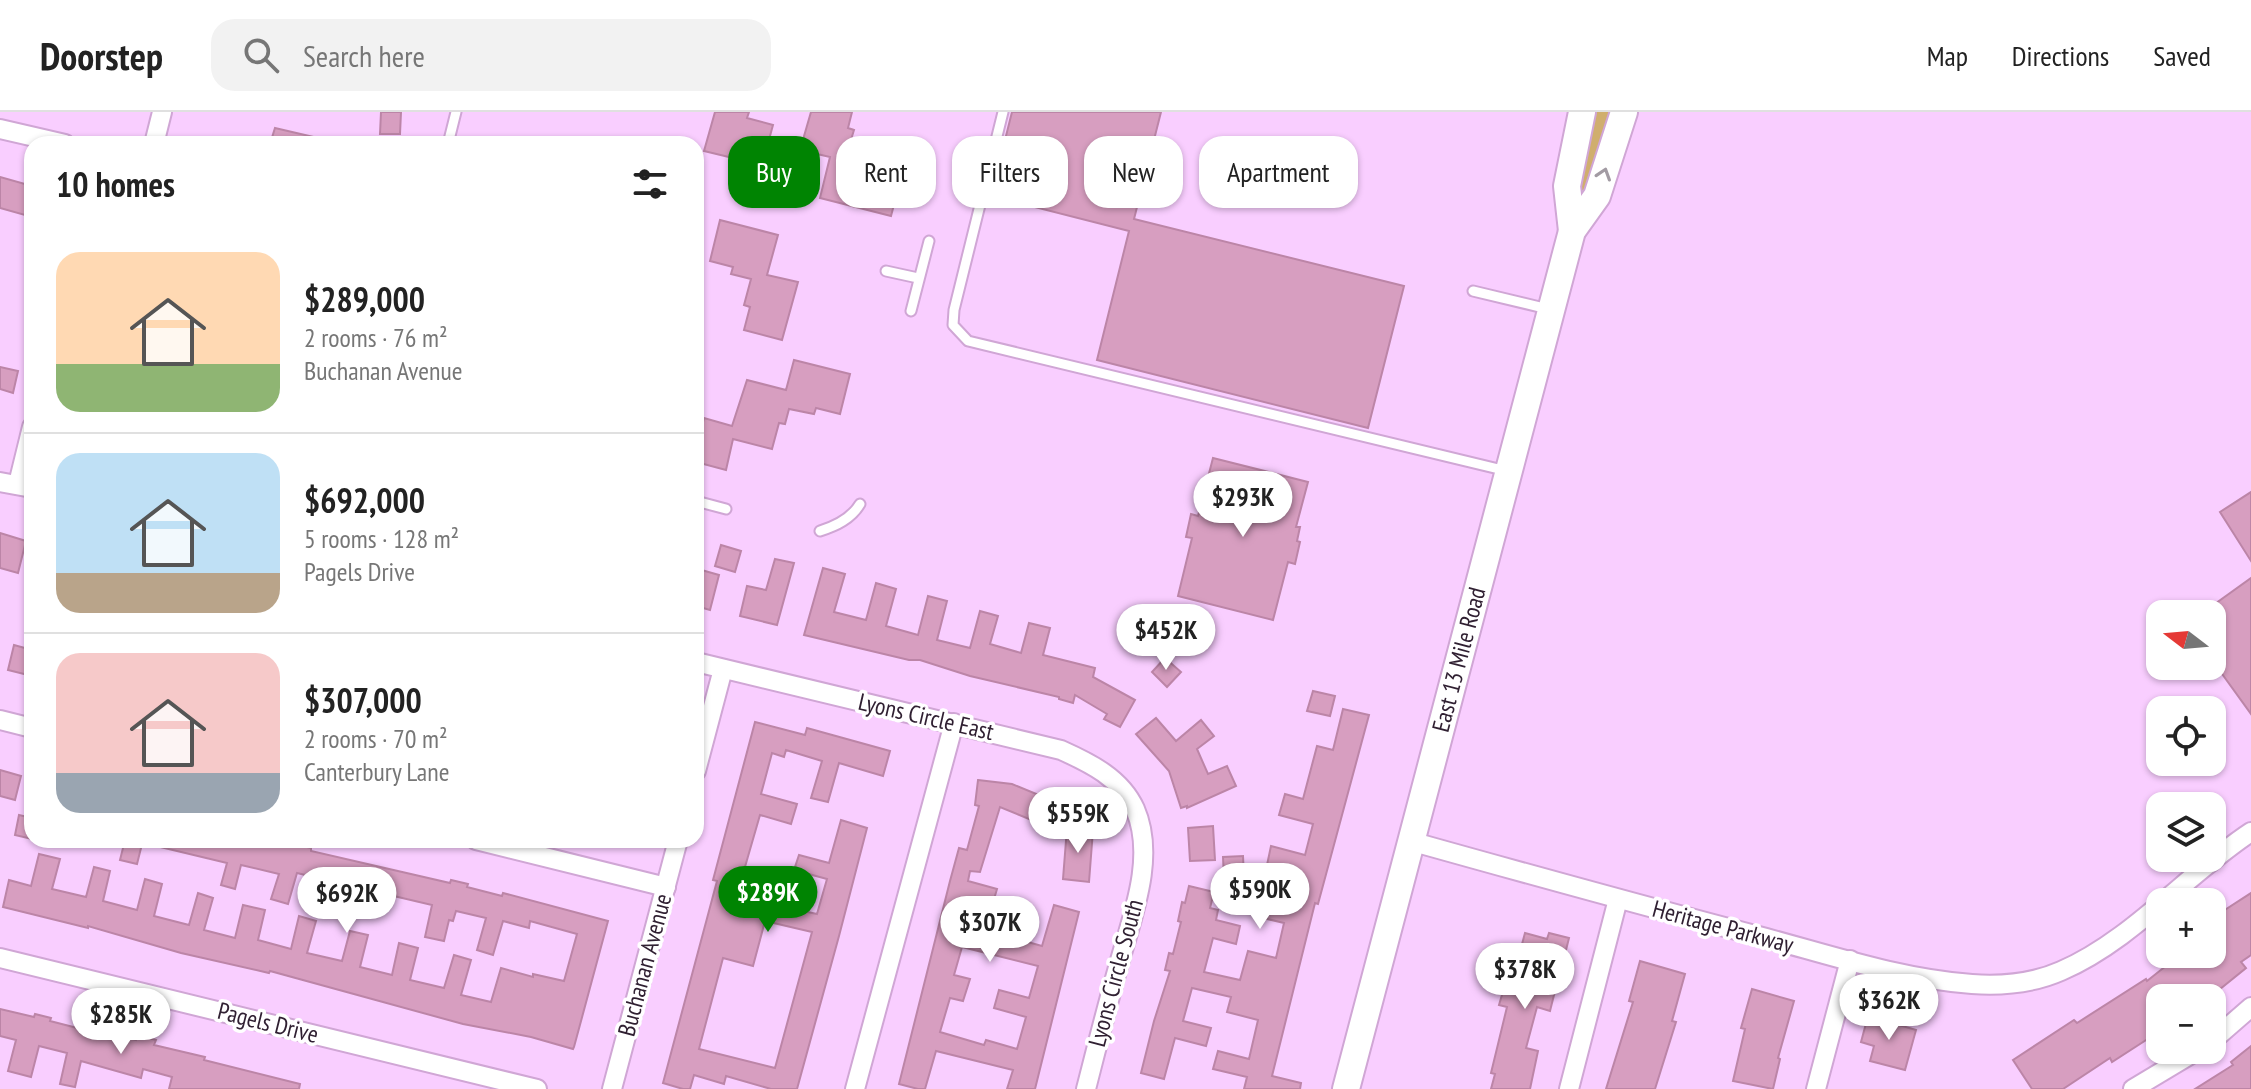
<!DOCTYPE html>
<html lang="en">
<head>
<meta charset="utf-8">
<style>
  :root { --surface:#fff; --page:#f2f2f2; --text:#222; --muted:#767676; --line:#e0e0e0; --accent:#008402 }
  body { margin:0; font-family:"PT Sans Narrow",sans-serif; background:var(--page); color:var(--text); height:100vh; display:flex; flex-direction:column; font-size:30px; white-space:nowrap }
  * { box-sizing:border-box; margin:0 }
  p { font-size:26px; color:var(--muted) }
  .icon { flex:none; width:44px; height:44px; fill:none; stroke:currentColor; stroke-width:2; stroke-linecap:round; stroke-linejoin:round }
  .map { position:relative; flex:1; overflow:hidden }
  .panel { position:absolute; left:24px; top:24px; width:680px; height:712px; display:flex; flex-direction:column; background:var(--surface); border-radius:24px; box-shadow:0 2px 6px #0004 }
  .panel>* { flex:none }
  .top-card { position:absolute; left:728px; top:24px; width:760px; height:72px; display:flex; gap:16px }
  .needle { width:52px; rotate:286deg }
  .fabs { position:absolute; left:2146px; top:488px; display:grid; gap:16px }
  .fabs a { display:grid; place-items:center; width:80px; height:80px; border-radius:16px; background:var(--surface); box-shadow:0 2px 6px #0004; font-size:40px }
  .price { position:absolute; translate:-50% -68px; padding:0 18px; border-radius:28px; background:#fff; color:#222; font-size:26px; line-height:52px; filter:drop-shadow(0 2px 4px #0008) }
  .price::after { content:''; position:absolute; left:50%; top:48px; width:24px; height:18px; margin-left:-12px; background:inherit; clip-path:polygon(0 0,100% 0,50% 100%) }
  .price.current { background:var(--accent); color:#fff }
  ul { padding:0; list-style:none }
  li { display:flex; align-items:center; gap:24px; height:200px; padding:0 32px }
  li+li { border-top:2px solid var(--line) }
  li span { display:grid; place-items:center; flex:none; width:224px; height:160px; border-radius:24px; color:#555 }
  li>.icon { margin-inline-start:auto }
  span .icon { width:96px; height:96px; fill:#fffc; stroke-width:1 }
  li b { font-size:34px }
  h2 { display:flex; justify-content:space-between; align-items:center; height:96px; padding:0 32px; font-size:34px }
  .chip { padding:0 28px; border-radius:24px; background:var(--surface); box-shadow:0 2px 6px #0004; font-size:28px; line-height:72px }
  .chip.current { background:var(--accent); color:#fff }
  header { display:flex; align-items:center; gap:48px; box-sizing:border-box; height:112px; padding:0 40px; background:var(--surface); border-bottom:2px solid var(--line) }
  header strong { font-size:38px }
  nav { display:flex; gap:44px; margin-inline-start:auto; font-size:28px }
  .search { width:560px; height:72px; background:var(--page); display:flex; align-items:center; gap:20px; box-sizing:border-box; padding:0 28px; border-radius:24px; color:var(--muted); font-size:30px }
  .map>svg:first-child { display:block }
  .green { fill:#d0ae6e }
  .building { fill:#d79ec0; stroke:#bc85a7; stroke-width:2; fill-rule:evenodd }
  .lines { fill:none; stroke-linecap:round; stroke-linejoin:round }
  .service-casing { stroke:#d0a6d5; stroke-width:13 }
  .minor-casing { stroke:#d0a6d5; stroke-width:22 }
  .secondary-casing { stroke:#d0a6d5; stroke-width:30 }
  .service { stroke:#fff; stroke-width:9 }
  .minor { stroke:#fff; stroke-width:18 }
  .secondary { stroke:#fff; stroke-width:26 }
  .oneway { stroke:#a29ba3 }
  .labels { text-anchor:middle; stroke-width:7; stroke-linejoin:round; paint-order:stroke }
  .street-label { font-size:24px; fill:#302032; stroke:#fff }
</style>
</head>
<body>
<header>
<strong>Doorstep</strong>
<div class="search"><svg class="icon" aria-label="search" viewBox="0 0 24 24"><circle cx="10" cy="10" r="6"/><path d="M15 15l6 6"/></svg>Search here</div>
<nav><a>Map</a><a>Directions</a><a>Saved</a></nav>
</header>
<div class="map">
<svg width="2251" height="977" viewBox="0 0 2251 977">
  <rect width="100%" height="100%" fill="#f9ceff"/>
  <polygon class="green" points="1592,0 1613,0 1585,79 1579,78"/>
  <g class="building">
    <polygon points="381,0 401,0 400,22 380,22"/>
    <polygon points="715,0 749,0 747,6 773,13 762,53 704,39"/>
    <polygon points="811,0 852,0 848,16 854,18 846,44 872,50 871,55 902,62 891,104 820,86 830,45 800,38"/>
    <polygon points="1012,0 1161,0 1134,107 1404,174 1368,316 1097,248 1129,119 991,84"/>
    <polygon points="275,16 318,26 317,32 270,32"/>
    <polygon points="0,65 32,74 32,105 0,96"/>
    <polygon points="720,108 778,123 767,163 798,170 782,228 744,218 750,195 744,193 751,167 731,162 733,155 710,149"/>
    <polygon points="794,248 850,262 840,302 816,296 814,302 789,297 785,312 779,311 772,337 733,327 726,358 696,350 696,308 703,310 704,306 732,314 747,268 786,278"/>
    <polygon points="0,255 18,259 13,281 0,277"/>
    <polygon points="1213,346 1308,370 1296,415 1300,415 1297,429 1300,430 1295,452 1288,450 1273,508 1178,484 1192,426 1186,425 1191,402 1198,404"/>
    <polygon points="2251,380 2251,449 2220,400"/>
    <polygon points="0,421 26,429 18,461 0,456"/>
    <polygon points="721,433 741,439 735,460 715,454"/>
    <polygon points="775,447 794,451 777,513 740,504 747,474 766,478"/>
    <polygon points="823,456 845,462 834,500 866,508 876,471 896,477 886,514 918,523 928,484 947,489 937,528 970,536 980,499 998,504 990,532 1021,541 1029,511 1050,516 1043,543 1095,556 1093,565 1135,588 1120,615 1104,607 1107,602 1075,583 1073,591 1059,587 1059,585 970,564 920,548 909,548 804,523"/>
    <polygon points="698,457 719,463 710,498 696,494"/>
    <polygon points="2251,466 2251,602 2212,548 2212,494"/>
    <polygon points="14,533 32,538 32,564 8,558"/>
    <polygon points="1165,546 1181,560 1167,575 1152,560"/>
    <polygon points="1313,579 1335,584 1330,604 1307,599"/>
    <polygon points="1343,597 1369,603 1318,792 1315,791 1272,964 1301,971 1300,977 1244,977 1247,965 1213,957 1218,939 1249,947 1258,908 1227,900 1231,885 1192,876 1183,909 1211,916 1206,934 1175,926 1164,967 1141,961 1154,909 1170,859 1165,858 1169,841 1173,842 1181,810 1178,809 1182,790 1185,791 1189,774 1214,780 1210,796 1218,798 1216,808 1240,814 1236,832 1213,826 1204,860 1240,868 1248,839 1276,846 1284,811 1255,804 1259,786 1291,794 1298,761 1267,753 1271,734 1305,743 1313,712 1279,703 1285,682 1303,687 1317,634 1333,638"/>
    <polygon points="1156,606 1176,629 1201,608 1214,624 1197,637 1208,662 1227,654 1236,674 1187,696 1187,694 1181,696 1169,659 1136,622"/>
    <path d="M755,610l50,13 2,-7 83,23 -7,25 -44,-13 -11,39 -17,-4 11,-37 -36,-11 -2,7 -12,-4 -11,41 36,10 -6,20 -31,-9 -22,76 34,10 -1,3 46,10 10,-35 -33,-9 5,-15 30,8 12,-43 26,8 -28,108 -42,153h-26l-45,-13 -2,8 -30,-9 -4,14h-7l-20,-6 54,-202 -4,-1zM765,809l47,11 -37,136 -76,-19 24,-91 30,8z"/>
    <polygon points="0,658 21,664 15,688 0,684"/>
    <path d="M978,668l34,4 56,23 -10,24 -58,-24 -20,65 -10,-1 -2,10 29,8 -12,41 57,16 12,-41 25,7 -44,177h-28l6,-19 -77,-19 -11,38h-7l-19,-5 51,-203 9,-33 8,2 12,-44 -4,-1zM962,835l76,19 -9,32 -30,-8 -5,18 32,9 -9,32 -31,-9 -2,5 -44,-13 10,-34 13,3 7,-22 -16,-4z"/>
    <polygon points="19,703 32,706 32,727 15,723"/>
    <polygon points="1213,714 1215,748 1190,749 1188,716"/>
    <polygon points="1067,716 1093,718 1089,770 1063,767"/>
    <polygon points="125,728 143,728 137,752 120,748"/>
    <polygon points="157,728 279,728 311,736 311,739 450,771 451,768 468,772 467,775 502,784 503,781 608,809 574,935 573,937 531,925 463,912 270,859 269,861 181,841 88,814 88,816 3,795 9,768 31,774 39,742 60,747 52,777 86,785 94,755 110,759 103,789 137,798 145,767 162,772 154,804 189,813 198,781 213,786 204,818 235,826 243,793 265,798 258,828 291,837 299,804 316,809 307,841 342,849 350,819 368,823 360,855 392,863 399,831 418,836 410,868 444,876 454,843 471,848 461,883 491,890 501,856 533,865 533,862 564,869 577,822 530,809 529,816 503,809 493,843 477,838 486,806 456,799 453,809 449,808 444,829 425,825 432,793 347,773 340,803 322,799 330,769 297,761 288,792 271,787 279,762 241,753 235,777 221,773 227,751 156,734"/>
    <polygon points="1243,744 1244,765 1224,767 1223,745"/>
    <polygon points="2251,781 2251,843 2241,850 2246,856 2209,886 2160,886 2160,919 2112,950 2110,946 2063,977 2032,977 2013,948 2074,908 2077,911 2146,867 2147,869 2181,842 2212,842 2212,817 2221,810 2217,803"/>
    <polygon points="1525,821 1547,827 1549,821 1569,826 1564,846 1555,844 1553,848 1550,848 1544,876 1555,879 1550,899 1537,895 1526,936 1538,939 1530,977 1491,977 1495,962 1491,961 1507,895 1499,893 1504,876 1510,877"/>
    <polygon points="1640,849 1685,862 1672,909 1676,910 1655,977 1606,977 1633,890 1629,889"/>
    <polygon points="1752,877 1794,889 1778,946 1780,947 1773,977 1733,969 1745,917 1741,916"/>
    <polygon points="0,897 34,905 35,902 51,906 50,909 85,918 86,915 136,928 138,923 156,928 154,933 205,945 204,948 300,972 299,977 169,977 172,965 143,957 141,966 81,949 75,975 60,972 67,941 39,934 31,965 8,959 16,928 0,924"/>
    <polygon points="1868,904 1916,918 1905,958 1870,949 1874,934 1861,930"/>
    <polygon points="2251,934 2251,977 2195,977 2233,953 2231,950"/>
  </g>
  <g class="lines">
    <g class="service-casing">
      <g id="service">
        <polyline points="1003,0 954,198 953,213 968,229 1507,359"/>
        <polyline points="448,32 456,0"/>
        <polyline points="886,159 918,166"/>
        <polyline points="1473,179 1548,197"/>
        <polyline points="911,199 929,129"/>
        <polyline points="696,389 726,397"/>
        <path d="M820,419c16,-5 31,-12 40,-27"/>
      </g>
    </g>
    <g class="minor-casing">
      <g id="minor">
        <polyline points="0,17 65,32"/>
        <polyline points="154,32 162,0"/>
        <polyline points="0,370 32,376"/>
        <polyline points="18,372 32,315"/>
        <path d="M696,550l365,88c29,13 60,28 74,59 22,50 -5,113 -18,162 -11,39 -21,79 -31,118"/>
        <polyline points="0,608 32,616"/>
        <polyline points="696,659 723,557"/>
        <polyline points="476,728 666,775"/>
        <path d="M1410,729c118,33 237,66 356,97 67,18 136,41 206,46 29,2 62,-1 89,-13 70,-30 126,-97 190,-139"/>
        <polyline points="0,846 537,977"/>
        <polyline points="2212,929 2251,895"/>
        <polyline points="612,977 678,728"/>
        <polyline points="855,977 954,611"/>
        <polyline points="1569,977 1618,787"/>
        <polyline points="1816,977 1850,848"/>
        <polyline points="2133,977 2198,938"/>
      </g>
    </g>
    <g class="secondary-casing">
      <g id="secondary">
        <polyline points="1572,119 1567,74 1582,0"/>
        <path id="s1" d="M1346,977l226,-858 25,-35 27,-84"/>
      </g>
    </g>
    <use href="#service" class="service"/>
    <use href="#minor" class="minor"/>
    <use href="#secondary" class="secondary"/>
  </g>
  <defs><path id="oneway-chevron" d="M-2-3.5L2.5 0L-2 3.5" fill="none" stroke-width="1.6" stroke-linecap="round" stroke-linejoin="round" transform="scale(2)"/></defs>
  <use class="oneway" href="#oneway-chevron" transform="translate(1604 62) rotate(-72)"/>
  <g class="labels">
    <g class="street-label">
      <text dy="8" stroke="none"><textPath href="#s1" startOffset="444">East 13 Mile Road</textPath></text>
      <text transform="translate(926 605) rotate(13)" y="8">Lyons Circle East</text>
      <text transform="translate(1723 815) rotate(15)" y="8">Heritage Parkway</text>
      <text transform="translate(645 853) rotate(-75)" y="8">Buchanan Avenue</text>
      <text transform="translate(1116 861) rotate(-75)" y="8">Lyons Circle South</text>
      <text transform="translate(268 911) rotate(14)" y="8">Pagels Drive</text>
    </g>
  </g>
</svg>
<div class="fabs">
<a><svg class="needle" viewBox="-14 -14 28 28"><path d="M0-13l5 13h-10z" fill="#e53935"/><path d="M0 13l5-13h-10z" fill="#767676"/></svg></a>
<a><svg class="icon" aria-label="locate" viewBox="0 0 24 24"><circle cx="12" cy="12" r="6"/><path d="M12 2v4M12 18v4M2 12h4M18 12h4"/></svg></a>
<a><svg class="icon" aria-label="layers" viewBox="0 0 24 24"><path d="M12 4l9 5-9 5-9-5zM3 14l9 5 9-5"/></svg></a>
<a>+</a>
<a>−</a>
</div>
<b class="price" style="left:1243px;top:427px">$293K</b>
<b class="price" style="left:1166px;top:560px">$452K</b>
<b class="price" style="left:1078px;top:743px">$559K</b>
<b class="price" style="left:1260px;top:819px">$590K</b>
<b class="price current" style="left:768px;top:822px">$289K</b>
<b class="price" style="left:347px;top:823px">$692K</b>
<b class="price" style="left:990px;top:852px">$307K</b>
<b class="price" style="left:1525px;top:899px">$378K</b>
<b class="price" style="left:1889px;top:930px">$362K</b>
<b class="price" style="left:121px;top:944px">$285K</b>
<div class="top-card">
<a class="chip current">Buy</a>
<a class="chip">Rent</a>
<a class="chip">Filters</a>
<a class="chip">New</a>
<a class="chip">Apartment</a>
</div>
<section class="panel">
<h2>10 homes<svg class="icon" aria-label="filters" viewBox="0 0 24 24"><path d="M4 7h16M4 17h16"/><circle cx="9" cy="7" r="2"/><circle cx="15" cy="17" r="2"/></svg></h2>
<ul>
<li><span style="background:linear-gradient(#ffd9b3 70%,#8fb573 0)"><svg class="icon" aria-label="home" viewBox="0 0 24 24"><path d="M3 11l9-7 9 7M6 9v11h12V9"/></svg></span><div><b>$289,000</b><p>2 rooms · 76 m²</p><p>Buchanan Avenue</p></div></li>
<li><span style="background:linear-gradient(#bfe0f5 75%,#b9a48a 0)"><svg class="icon" aria-label="home" viewBox="0 0 24 24"><path d="M3 11l9-7 9 7M6 9v11h12V9"/></svg></span><div><b>$692,000</b><p>5 rooms · 128 m²</p><p>Pagels Drive</p></div></li>
<li><span style="background:linear-gradient(#f6c9c9 75%,#9aa5b1 0)"><svg class="icon" aria-label="home" viewBox="0 0 24 24"><path d="M3 11l9-7 9 7M6 9v11h12V9"/></svg></span><div><b>$307,000</b><p>2 rooms · 70 m²</p><p>Canterbury Lane</p></div></li>
</ul>
</section>
</div>
</body>
</html>
